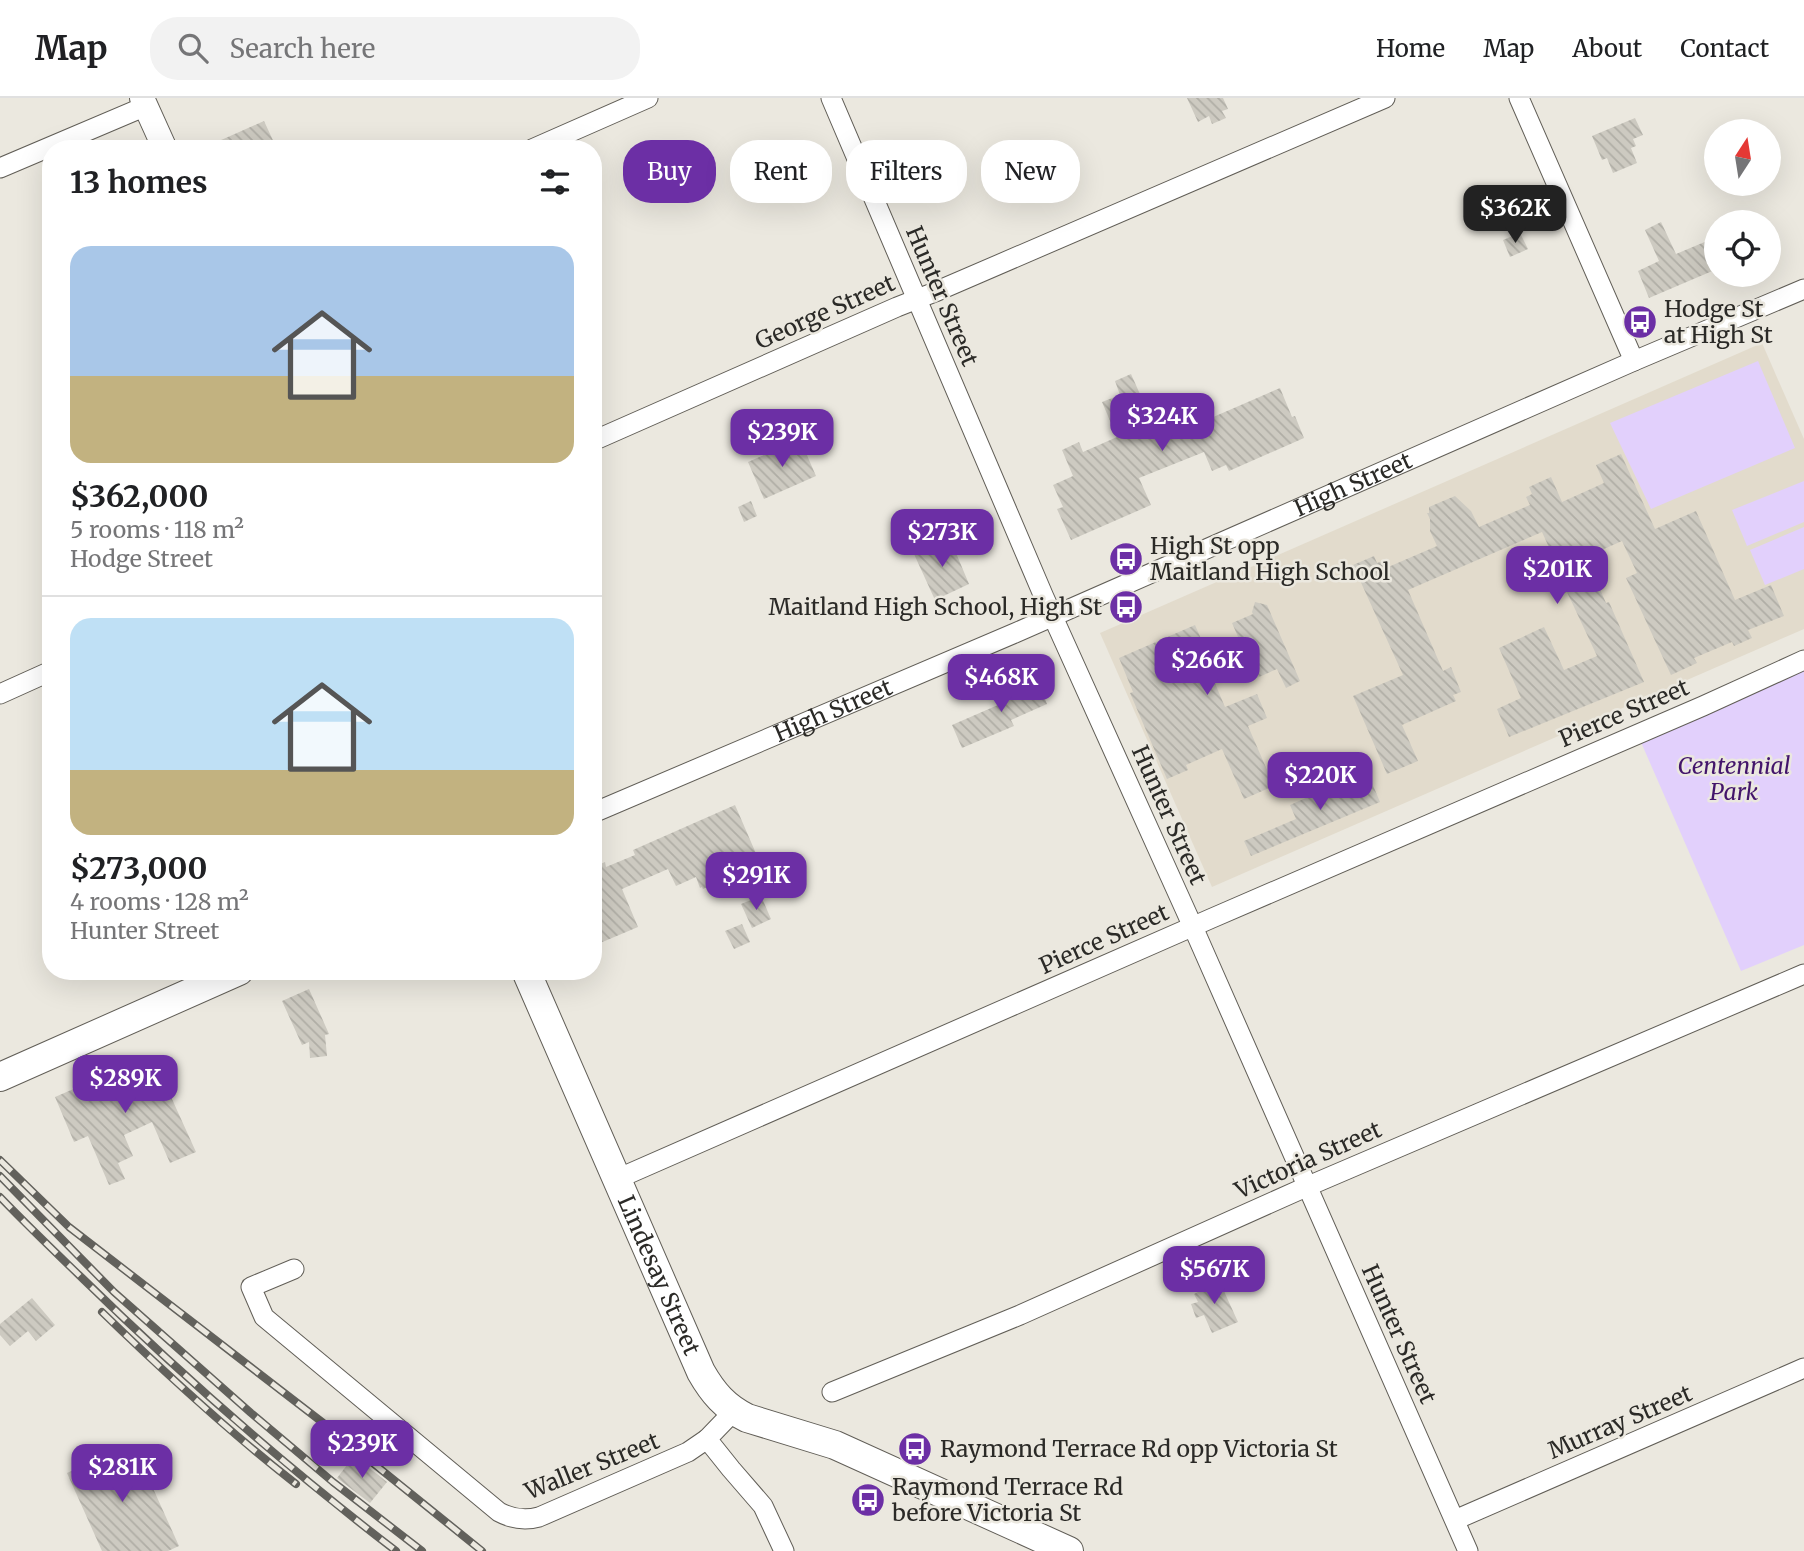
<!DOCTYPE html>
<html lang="en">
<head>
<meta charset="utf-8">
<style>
  :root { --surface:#fff; --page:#f2f2f2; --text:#202124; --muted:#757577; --line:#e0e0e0; --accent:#6c2fa5 }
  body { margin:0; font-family:Merriweather,serif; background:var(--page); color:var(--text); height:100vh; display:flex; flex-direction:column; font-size:26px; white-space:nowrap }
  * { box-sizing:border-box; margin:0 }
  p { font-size:23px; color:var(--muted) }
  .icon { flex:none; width:38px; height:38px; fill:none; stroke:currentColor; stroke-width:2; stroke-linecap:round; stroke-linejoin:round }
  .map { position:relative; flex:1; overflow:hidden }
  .side { position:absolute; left:42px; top:42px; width:560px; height:840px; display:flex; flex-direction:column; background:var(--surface); border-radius:28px; box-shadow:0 7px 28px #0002 }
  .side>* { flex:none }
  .guide { position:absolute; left:623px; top:42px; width:665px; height:63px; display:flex; gap:14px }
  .needle { width:46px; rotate:12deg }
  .fabs { position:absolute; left:1704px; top:21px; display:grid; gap:14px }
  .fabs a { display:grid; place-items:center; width:77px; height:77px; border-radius:50%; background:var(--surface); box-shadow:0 7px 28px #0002; font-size:35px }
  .price { position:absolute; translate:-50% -60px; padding:0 16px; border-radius:14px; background:var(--accent); color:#fff; font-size:23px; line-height:46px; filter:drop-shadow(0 2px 4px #0008) }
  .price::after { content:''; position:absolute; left:50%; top:42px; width:21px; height:16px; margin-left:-10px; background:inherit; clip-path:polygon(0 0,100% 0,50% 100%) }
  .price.on { background:#222; color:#fff }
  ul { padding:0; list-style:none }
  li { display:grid; align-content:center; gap:14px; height:371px; padding:0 28px }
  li+li { border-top:2px solid var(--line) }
  li span { display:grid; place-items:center; height:217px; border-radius:21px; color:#555 }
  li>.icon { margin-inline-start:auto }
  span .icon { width:126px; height:126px; fill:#fffc; stroke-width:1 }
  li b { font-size:30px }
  h2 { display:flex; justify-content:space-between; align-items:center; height:84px; padding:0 28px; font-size:30px }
  .tag { padding:0 24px; border-radius:28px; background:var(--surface); box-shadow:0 7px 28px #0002; font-size:24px; line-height:63px }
  .tag.on { background:var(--accent); color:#fff }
  header { display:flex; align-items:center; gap:42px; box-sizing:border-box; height:98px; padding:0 35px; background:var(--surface); border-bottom:2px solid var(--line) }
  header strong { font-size:33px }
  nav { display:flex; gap:38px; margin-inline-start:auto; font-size:24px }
  .search { width:490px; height:63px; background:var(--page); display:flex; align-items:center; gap:18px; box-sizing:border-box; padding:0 24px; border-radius:28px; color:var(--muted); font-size:26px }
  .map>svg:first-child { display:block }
  .built { fill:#e2dbcc }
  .park { fill:#e2d0fc }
  .water { fill:url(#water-rules) }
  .building { fill:url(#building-back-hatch) }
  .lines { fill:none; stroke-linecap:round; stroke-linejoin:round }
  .minor-casing { stroke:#615e57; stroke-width:21 }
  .tertiary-casing { stroke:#615e57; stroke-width:26 }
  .secondary-casing { stroke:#615e57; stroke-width:30 }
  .minor { stroke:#fff; stroke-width:19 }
  .tertiary { stroke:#fff; stroke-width:24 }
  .secondary { stroke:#fff; stroke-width:28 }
  .rail-casing { stroke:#62615c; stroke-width:8 }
  .rail { stroke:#ebe8df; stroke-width:5; stroke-dasharray:16; stroke-linecap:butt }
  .labels { text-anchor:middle; stroke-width:5; stroke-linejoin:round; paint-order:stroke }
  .street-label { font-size:23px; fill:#2b2a27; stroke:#ebe8df }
  .poi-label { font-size:23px; fill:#2b2a27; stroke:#ebe8df; text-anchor:start }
  .park-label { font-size:23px; font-style:italic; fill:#43156b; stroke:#ebe8df }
</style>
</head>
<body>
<header>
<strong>Map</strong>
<div class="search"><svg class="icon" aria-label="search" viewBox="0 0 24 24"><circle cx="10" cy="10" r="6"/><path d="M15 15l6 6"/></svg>Search here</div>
<nav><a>Home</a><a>Map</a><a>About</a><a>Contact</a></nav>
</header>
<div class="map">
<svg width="1804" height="1453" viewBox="0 0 1804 1453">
  <defs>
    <pattern id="water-rules" width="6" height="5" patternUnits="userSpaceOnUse" patternTransform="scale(1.75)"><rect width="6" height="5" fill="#d2b2fd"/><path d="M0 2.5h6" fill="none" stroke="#b499d9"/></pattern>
    <pattern id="building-back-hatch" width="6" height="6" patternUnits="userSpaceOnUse" patternTransform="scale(1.75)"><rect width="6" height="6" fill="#cdcac1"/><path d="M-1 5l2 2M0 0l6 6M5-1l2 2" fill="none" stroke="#b0aea6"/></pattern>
  </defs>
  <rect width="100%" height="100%" fill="#ebe8df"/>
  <polygon class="built" points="1762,245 1804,341 1804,531 1212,789 1100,535"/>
  <g class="park">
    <polygon points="1758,263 1795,350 1651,411 1610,325"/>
    <polygon points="1804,383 1804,424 1747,448 1732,412"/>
    <polygon points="1804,429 1804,471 1765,487 1750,452"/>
    <polygon points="1804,570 1804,847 1741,873 1640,642"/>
  </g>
  <path class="water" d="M930,412l5,3v9l8,9 -2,6 -6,3c-7,-4 -13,-20 -12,-27z"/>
  <g class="building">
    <polygon points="1187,0 1223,0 1228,11 1222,13 1226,20 1212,26 1209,18 1198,24"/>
    <polygon points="1635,20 1643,37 1633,41 1636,48 1631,50 1637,65 1613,75 1607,60 1602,62 1592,38"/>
    <polygon points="264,23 277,51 201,51"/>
    <polygon points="1661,124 1676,156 1707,143 1717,166 1717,171 1649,200 1638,173 1659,163 1645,132"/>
    <polygon points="1520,135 1528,151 1510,159 1503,142"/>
    <polygon points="1131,276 1152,323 1180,312 1188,330 1280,290 1292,319 1295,318 1304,340 1229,373 1226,367 1212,373 1204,354 1139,380 1151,407 1071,442 1057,411 1063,409 1053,387 1073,378 1062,352 1079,344 1083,354 1117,339 1102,304 1120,297 1115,283"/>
    <polygon points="800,341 816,378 764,401 748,364"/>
    <polygon points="1621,356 1655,431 1696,413 1735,502 1771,487 1784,518 1748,532 1752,540 1734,548 1732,544 1694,560 1697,565 1671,577 1626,480 1637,475 1622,443 1586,459 1606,505 1609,504 1644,584 1509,639 1497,611 1521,600 1499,550 1544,529 1564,572 1597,558 1567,494 1555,499 1543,471 1556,465 1542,434 1408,492 1443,573 1451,569 1461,594 1453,597 1456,603 1402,627 1418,663 1387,676 1353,598 1403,577 1353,467 1374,458 1377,465 1383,463 1386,470 1437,448 1430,433 1430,421 1427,415 1429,415 1429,409 1455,398 1471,413 1479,429 1530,407 1526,399 1532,396 1529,389 1551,379 1562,404 1604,385 1596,367"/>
    <polygon points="751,403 757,418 744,424 738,409"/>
    <polygon points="908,425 916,443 901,450 893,431"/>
    <polygon points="947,442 950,449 952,448 956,455 969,486 935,502 914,456"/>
    <polygon points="1255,504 1267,507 1300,583 1286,590 1277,571 1250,583 1244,571 1214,583 1225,609 1257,596 1267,620 1248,628 1274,688 1244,701 1222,651 1186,667 1188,672 1167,681 1130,595 1133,594 1119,560 1195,527 1210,561 1242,548 1232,525 1253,516 1252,514"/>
    <polygon points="1036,579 1047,606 1011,622 1014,628 962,650 952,627 1014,600 1010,591"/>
    <polygon points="1367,673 1380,704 1251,758 1244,743 1296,721 1290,707"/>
    <polygon points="735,707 761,767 703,791 702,789 700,790 696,779 676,788 668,771 622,791 638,829 593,848 593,769 605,764 606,769 635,757 633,752"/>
    <polygon points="761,798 771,821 752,830 741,806"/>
    <polygon points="742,826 750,844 734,851 725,833"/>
    <polygon points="309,891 329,936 325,937 327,958 310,960 309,944 302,947 282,903"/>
    <polygon points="152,957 196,1054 170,1065 152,1024 124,1037 133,1058 118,1065 125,1081 109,1087 88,1038 74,1044 55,999"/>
    <polygon points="1218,1180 1238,1224 1212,1235 1204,1217 1196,1220 1191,1206 1198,1204 1194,1196 1204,1191 1202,1187"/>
    <polygon points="32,1200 55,1227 36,1243 28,1233 10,1248 0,1237 0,1226"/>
    <polygon points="133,1346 179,1448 168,1453 102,1453 67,1375"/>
    <polygon points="354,1358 387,1384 370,1405 337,1380"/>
  </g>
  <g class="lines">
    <g class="minor-casing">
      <g id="minor">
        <polyline points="831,0 1044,499 1193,829 1468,1453"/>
        <polyline points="1519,0 1634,263"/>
        <polyline points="532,51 648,0"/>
        <polyline points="0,70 146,8"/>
        <polyline points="593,343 897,209 935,194 1385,0"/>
        <polyline points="0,596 51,573"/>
        <path id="s1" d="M593,715l422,-180 619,-272 170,-72"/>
        <polyline points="617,1081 1210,821 1703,608 1804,562"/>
        <path d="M294,1171l-43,18 13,30 235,195c13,7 25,9 40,5l149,-65 19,-13"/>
        <polyline points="832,1294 1020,1217 1306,1089 1804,876"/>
        <polyline points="734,1313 707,1341 731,1371 763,1408 784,1453"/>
        <polyline points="1455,1422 1804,1270"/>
      </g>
    </g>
    <g class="tertiary-casing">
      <polyline id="tertiary" points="142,0 165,51"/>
    </g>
    <g class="secondary-casing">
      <g id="secondary">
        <path id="s2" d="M526,873l175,401c12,21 24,35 46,46l88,27 234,106"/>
        <polyline points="0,979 239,873"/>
      </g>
    </g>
    <use href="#minor" class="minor"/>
    <use href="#tertiary" class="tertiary"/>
    <use href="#secondary" class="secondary"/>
    <g class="rail-casing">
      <g id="rail">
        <polyline points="0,1062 69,1129 322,1324 482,1453"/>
        <polyline points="0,1078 114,1194 251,1315 333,1384 422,1453"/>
        <path d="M0,1099c26,27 53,53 80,79 100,98 205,190 316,275"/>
        <path d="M102,1214c62,60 126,119 194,172"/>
      </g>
    </g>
    <use href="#rail" class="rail"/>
  </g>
  <defs>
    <g id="bus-disc" transform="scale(1.75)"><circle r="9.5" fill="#6c2fa5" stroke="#ebe8df"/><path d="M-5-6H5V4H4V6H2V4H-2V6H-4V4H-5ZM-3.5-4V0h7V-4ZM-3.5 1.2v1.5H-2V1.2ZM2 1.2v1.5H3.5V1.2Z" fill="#fff"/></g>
  </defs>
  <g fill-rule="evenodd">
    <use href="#bus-disc" x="1640" y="224"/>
    <use href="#bus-disc" x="1126" y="461"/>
    <use href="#bus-disc" x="1126" y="509"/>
    <use href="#bus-disc" x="915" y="1351"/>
    <use href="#bus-disc" x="868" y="1402"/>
  </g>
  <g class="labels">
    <g class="street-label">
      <text transform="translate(942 198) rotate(67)" y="8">Hunter Street</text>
      <text transform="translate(825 214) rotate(-24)" y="8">George Street</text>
      <text dy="8" stroke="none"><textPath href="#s1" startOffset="828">High Street</textPath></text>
      <text dy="8" stroke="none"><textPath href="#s1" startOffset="261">High Street</textPath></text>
      <text transform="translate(1624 615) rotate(-23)" y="8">Pierce Street</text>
      <text transform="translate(1169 717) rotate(66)" y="8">Hunter Street</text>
      <text transform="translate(1104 841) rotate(-24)" y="8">Pierce Street</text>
      <text transform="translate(1308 1062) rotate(-24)" y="8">Victoria Street</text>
      <text dy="8" stroke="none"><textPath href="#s2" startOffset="332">Lindesay Street</textPath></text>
      <text transform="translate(1399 1236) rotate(66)" y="8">Hunter Street</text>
      <text transform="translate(1620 1324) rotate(-23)" y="8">Murray Street</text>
      <text transform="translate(592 1368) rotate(-22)" y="8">Waller Street</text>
    </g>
    <g class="poi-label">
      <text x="1664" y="219">Hodge St<tspan x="1664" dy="26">at High St</tspan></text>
      <text x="1150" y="456">High St opp<tspan x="1150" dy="26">Maitland High School</tspan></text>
      <text x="1102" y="517" text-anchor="end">Maitland High School, High St</text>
      <text x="940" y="1359">Raymond Terrace Rd opp Victoria St</text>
      <text x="892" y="1397">Raymond Terrace Rd<tspan x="892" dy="26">before Victoria St</tspan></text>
    </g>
    <g class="park-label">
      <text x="1734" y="676">Centennial<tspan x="1734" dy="26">Park</tspan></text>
    </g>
  </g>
</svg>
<div class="fabs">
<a><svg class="needle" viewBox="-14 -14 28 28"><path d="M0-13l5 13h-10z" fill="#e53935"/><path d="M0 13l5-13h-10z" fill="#757577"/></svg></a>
<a><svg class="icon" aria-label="locate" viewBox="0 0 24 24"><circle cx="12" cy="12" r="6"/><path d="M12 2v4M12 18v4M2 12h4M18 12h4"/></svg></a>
</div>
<b class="price on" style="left:1515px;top:147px">$362K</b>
<b class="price" style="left:1162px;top:355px">$324K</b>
<b class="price" style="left:782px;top:371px">$239K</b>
<b class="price" style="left:942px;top:471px">$273K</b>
<b class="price" style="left:1557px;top:508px">$201K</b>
<b class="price" style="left:1207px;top:599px">$266K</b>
<b class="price" style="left:1001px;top:616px">$468K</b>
<b class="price" style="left:1320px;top:714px">$220K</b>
<b class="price" style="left:756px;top:814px">$291K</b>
<b class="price" style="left:125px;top:1017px">$289K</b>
<b class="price" style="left:1214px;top:1208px">$567K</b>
<b class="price" style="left:362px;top:1382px">$239K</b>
<b class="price" style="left:122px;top:1406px">$281K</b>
<div class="guide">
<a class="tag on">Buy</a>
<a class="tag">Rent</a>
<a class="tag">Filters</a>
<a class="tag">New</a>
</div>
<section class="side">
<h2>13 homes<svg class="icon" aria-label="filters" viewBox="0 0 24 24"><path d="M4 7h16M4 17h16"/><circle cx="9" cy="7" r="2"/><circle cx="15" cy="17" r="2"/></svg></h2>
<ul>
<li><span style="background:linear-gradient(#a9c7e8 60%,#c2b280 0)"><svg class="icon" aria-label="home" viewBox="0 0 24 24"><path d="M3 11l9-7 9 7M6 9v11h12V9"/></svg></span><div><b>$362,000</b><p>5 rooms · 118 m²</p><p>Hodge Street</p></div></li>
<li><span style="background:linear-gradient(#bfe0f5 70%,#c2b280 0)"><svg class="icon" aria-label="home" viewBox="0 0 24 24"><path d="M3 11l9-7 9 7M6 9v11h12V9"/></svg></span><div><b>$273,000</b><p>4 rooms · 128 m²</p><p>Hunter Street</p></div></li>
</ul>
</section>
</div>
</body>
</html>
